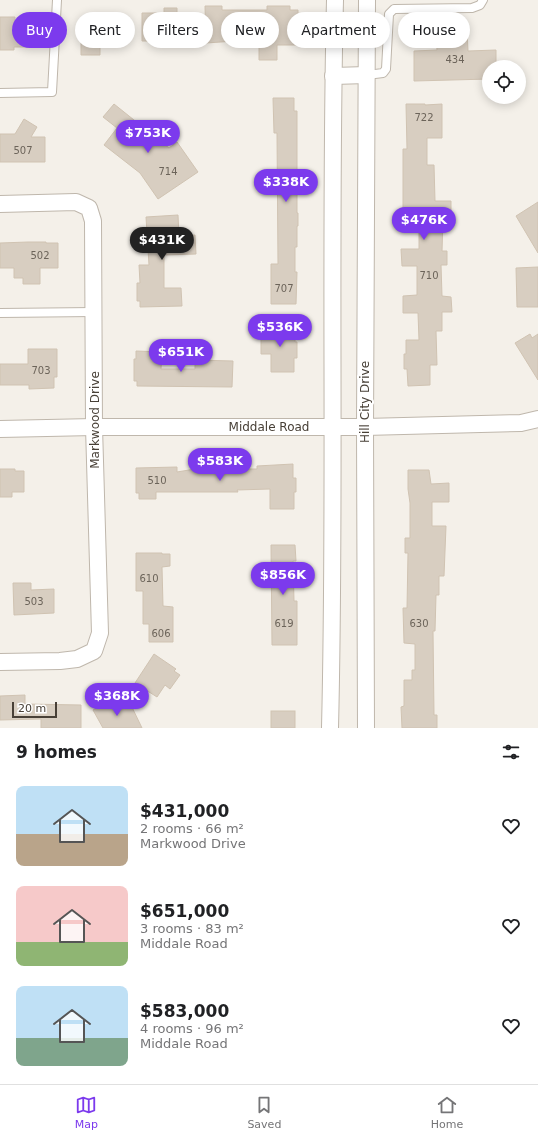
<!DOCTYPE html>
<html lang="en">
<head>
<meta charset="utf-8">
<style>
  :root { --surface:#fff; --page:#f6f6f6; --text:#202124; --muted:#757577; --line:#e0e0e0; --accent:#7c3aed }
  body { margin:0; font-family:"DejaVu Sans",sans-serif; background:var(--page); color:var(--text); height:100vh; display:flex; flex-direction:column; font-size:15px; white-space:nowrap }
  * { box-sizing:border-box; margin:0 }
  p { font-size:13px; color:var(--muted) }
  .icon { flex:none; width:22px; height:22px; fill:none; stroke:currentColor; stroke-width:2; stroke-linecap:round; stroke-linejoin:round }
  .map { position:relative; height:728px; overflow:hidden }
  .drawer { display:flex; flex-direction:column; background:var(--surface); flex:1 }
  .drawer>* { flex:none }
  .top-card { position:absolute; left:12px; top:12px; width:514px; height:36px; display:flex; gap:8px }
  .buttons { position:absolute; left:482px; top:60px; display:grid; gap:8px }
  .buttons a { display:grid; place-items:center; width:44px; height:44px; border-radius:50%; background:var(--surface); box-shadow:0 2px 10px #0003; font-size:20px }
  .scale { position:absolute; left:12px; bottom:10px; width:45px; box-sizing:border-box; padding-left:4px; border:2px solid #484037; border-top:0; font-size:11px; line-height:14px; white-space:nowrap; color:#484037; -webkit-text-stroke:3px #fff; paint-order:stroke }
  .price { position:absolute; translate:-50% -34px; padding:0 9px; border-radius:14px; background:var(--accent); color:#fff; font-size:13px; line-height:26px; filter:drop-shadow(0 1px 2px #0008) }
  .price::after { content:''; position:absolute; left:50%; top:24px; width:12px; height:9px; margin-left:-6px; background:inherit; clip-path:polygon(0 0,100% 0,50% 100%) }
  .price.on { background:#222; color:#fff }
  ul { padding:0; list-style:none }
  li { display:flex; align-items:center; gap:12px; height:100px; padding:0 16px }
  li span { display:grid; place-items:center; flex:none; width:112px; height:80px; border-radius:8px; color:#555 }
  li>.icon { margin-inline-start:auto }
  span .icon { width:48px; height:48px; fill:#fffc; stroke-width:1 }
  li b { font-size:17px }
  h2 { display:flex; justify-content:space-between; align-items:center; height:48px; padding:0 16px; font-size:17px }
  .chip { padding:0 14px; border-radius:18px; background:var(--surface); box-shadow:0 2px 10px #0003; font-size:14px; line-height:36px }
  .chip.on { background:var(--accent); color:#fff }
  .tabs { display:flex; justify-content:space-around; align-items:center; height:56px; border-top:1px solid var(--line); background:var(--surface); font-size:11px; color:var(--muted) }
  .tabs a { display:grid; justify-items:center; gap:2px }
  .tabs .on { color:var(--accent) }
  .map>svg:first-child { display:block }
  .building { fill:#d8cec1; stroke:#d0c3b2 }
  .lines { fill:none; stroke-linecap:round; stroke-linejoin:round }
  .service-casing { stroke:#bfb7ac; stroke-width:10 }
  .minor-casing { stroke:#bfb7ac; stroke-width:18 }
  .service { stroke:#fff; stroke-width:8 }
  .minor { stroke:#fff; stroke-width:16 }
  .labels { text-anchor:middle; stroke-width:4; stroke-linejoin:round; paint-order:stroke }
  .number-label { font-size:10px; fill:#6c645a }
  .street-label { font-size:12px; fill:#484037; stroke:#fff }
</style>
</head>
<body>
<div class="map">
<svg width="538" height="728" viewBox="0 0 538 728">
  <rect width="100%" height="100%" fill="#f4f0e9"/>
  <g class="building">
    <polygon points="205,6 222,6 222,10 267,10 267,6 290,6 290,10 298,10 298,45 277,45 277,60 259,60 259,36 235,36 235,41 206,43"/>
    <polygon points="164,8 177,8 177,41 142,41 142,13 164,13"/>
    <polygon points="97,14 119,15 119,37 100,37 100,55 81,55 81,20 97,20"/>
    <polygon points="0,17 15,17 15,21 23,21 23,23 37,23 38,47 14,47 14,50 0,50"/>
    <polygon points="467,30 468,51 496,50 496,67 489,67 489,79 414,81 414,51 437,50 436,31"/>
    <polygon points="273,98 294,98 294,111 297,111 297,213 298,213 298,226 297,226 297,247 295,247 295,272 297,272 296,304 271,304 271,264 278,264 277,133 274,133"/>
    <polygon points="114,104 169,148 177,142 198,172 158,199 140,173 104,145 117,128 103,117"/>
    <polygon points="406,104 425,104 425,105 442,104 442,138 427,138 427,165 434,165 435,201 451,201 451,219 443,219 442,251 447,251 447,265 441,265 442,296 451,297 452,312 442,312 442,331 436,331 437,365 430,365 430,385 408,386 407,369 404,369 404,354 406,354 406,340 419,340 418,313 403,313 403,296 417,295 417,266 402,266 401,249 419,249 419,217 403,217 403,149 407,149"/>
    <polygon points="24,119 37,127 31,137 45,137 45,162 0,162 0,134 15,134"/>
    <polygon points="538,202 538,253 516,216"/>
    <polygon points="178,215 179,236 195,235 196,254 164,255 164,288 181,288 182,306 140,307 140,301 137,301 137,283 140,283 139,265 149,265 146,217"/>
    <polygon points="28,242 46,242 46,243 58,243 58,268 40,268 40,284 23,284 23,278 14,278 14,268 0,268 0,243"/>
    <polygon points="538,267 538,307 517,307 516,268"/>
    <polygon points="271,328 295,328 295,342 297,342 297,358 294,358 294,372 271,372 271,354 261,354 261,330 271,330"/>
    <polygon points="530,334 532,338 538,334 538,380 515,343"/>
    <polygon points="28,349 57,349 57,377 54,377 54,388 29,389 29,385 0,385 0,364 28,364"/>
    <polygon points="136,351 162,352 161,369 195,369 195,360 233,361 232,387 137,386 137,381 134,381 134,359 136,359"/>
    <polygon points="293,464 293,478 296,478 296,492 294,492 294,509 270,509 270,489 237,490 238,492 156,492 156,499 139,499 139,493 136,493 136,468 177,467 177,472 207,467 220,467 220,469 257,469 257,466"/>
    <polygon points="0,469 15,469 15,471 24,471 24,492 12,492 12,497 0,497"/>
    <polygon points="408,470 429,470 431,484 449,483 449,502 432,502 432,526 446,526 444,576 439,576 439,595 436,595 435,631 433,631 434,715 437,715 437,728 402,728 401,707 404,706 404,680 412,680 412,670 415,670 415,644 404,643 403,608 407,608 408,553 405,553 405,538 410,538 410,503 408,489"/>
    <polygon points="271,545 295,545 296,561 293,561 294,601 297,601 297,645 272,645"/>
    <polygon points="136,553 162,553 162,554 170,554 170,566 162,567 163,606 173,607 173,642 149,642 149,624 143,624 143,591 136,591"/>
    <polygon points="13,583 31,583 31,590 54,589 54,613 14,615"/>
    <polygon points="154,654 176,669 174,671 180,675 170,689 165,685 157,697 135,683"/>
    <polygon points="25,695 25,704 81,705 81,728 41,728 41,719 0,720 0,696"/>
    <polygon points="129,701 142,728 103,728 93,710 109,702 112,709"/>
    <rect x="271" y="711" width="24" height="17"/>
  </g>
  <g class="lines">
    <g class="service-casing">
      <g id="service">
        <polyline points="367,75 383,73 386,69 389,14 394,9 472,8 480,5 483,0"/>
        <polyline points="0,93 52,92 57,0"/>
        <polyline points="0,313 94,312"/>
      </g>
    </g>
    <g class="minor-casing">
      <g id="minor">
        <polyline points="333,76 367,75"/>
        <polyline points="0,204 76,202 89,208 93,221 94,427 100,633 94,651 77,659 60,661 0,662"/>
        <polyline points="0,429 94,427 365,427 521,423 538,419"/>
        <path d="M330,728c6,-243 -1,-485 5,-728"/>
        <polyline points="366,728 365,427 367,0"/>
      </g>
    </g>
    <use href="#service" class="service"/>
    <use href="#minor" class="minor"/>
  </g>
  <g class="labels">
    <g class="number-label">
      <text x="455" y="63">434</text>
      <text x="424" y="121">722</text>
      <text x="23" y="154">507</text>
      <text x="168" y="175">714</text>
      <text x="40" y="259">502</text>
      <text x="429" y="279">710</text>
      <text x="284" y="292">707</text>
      <text x="41" y="374">703</text>
      <text x="157" y="484">510</text>
      <text x="149" y="582">610</text>
      <text x="34" y="605">503</text>
      <text x="284" y="627">619</text>
      <text x="419" y="627">630</text>
      <text x="161" y="637">606</text>
    </g>
    <g class="street-label">
      <text transform="translate(365 402) rotate(-90)" y="4">Hill City Drive</text>
      <text transform="translate(95 420) rotate(-90)" y="4">Markwood Drive</text>
      <text x="269" y="431">Middale Road</text>
    </g>
  </g>
</svg>
<div class="buttons">
<a><svg class="icon" aria-label="locate" viewBox="0 0 24 24"><circle cx="12" cy="12" r="6"/><path d="M12 2v4M12 18v4M2 12h4M18 12h4"/></svg></a>
</div>
<div class="scale">20 m</div>
<b class="price" style="left:148px;top:154px">$753K</b>
<b class="price" style="left:286px;top:203px">$338K</b>
<b class="price" style="left:424px;top:241px">$476K</b>
<b class="price on" style="left:162px;top:261px">$431K</b>
<b class="price" style="left:280px;top:348px">$536K</b>
<b class="price" style="left:181px;top:373px">$651K</b>
<b class="price" style="left:220px;top:482px">$583K</b>
<b class="price" style="left:283px;top:596px">$856K</b>
<b class="price" style="left:117px;top:717px">$368K</b>
<div class="top-card">
<a class="chip on">Buy</a>
<a class="chip">Rent</a>
<a class="chip">Filters</a>
<a class="chip">New</a>
<a class="chip">Apartment</a>
<a class="chip">House</a>
</div>
</div>
<section class="drawer">
<h2>9 homes<svg class="icon" aria-label="filters" viewBox="0 0 24 24"><path d="M4 7h16M4 17h16"/><circle cx="9" cy="7" r="2"/><circle cx="15" cy="17" r="2"/></svg></h2>
<ul>
<li><span style="background:linear-gradient(#bfe0f5 60%,#b9a48a 0)"><svg class="icon" aria-label="home" viewBox="0 0 24 24"><path d="M3 11l9-7 9 7M6 9v11h12V9"/></svg></span><div><b>$431,000</b><p>2 rooms · 66 m²</p><p>Markwood Drive</p></div><svg class="icon" aria-label="heart" viewBox="0 0 24 24"><path d="M12 20l-8-8c-3-5 5-10 8-4 3-6 11-1 8 4z"/></svg></li>
<li><span style="background:linear-gradient(#f6c9c9 70%,#8fb573 0)"><svg class="icon" aria-label="home" viewBox="0 0 24 24"><path d="M3 11l9-7 9 7M6 9v11h12V9"/></svg></span><div><b>$651,000</b><p>3 rooms · 83 m²</p><p>Middale Road</p></div><svg class="icon" aria-label="heart" viewBox="0 0 24 24"><path d="M12 20l-8-8c-3-5 5-10 8-4 3-6 11-1 8 4z"/></svg></li>
<li><span style="background:linear-gradient(#bfe0f5 65%,#7fa58c 0)"><svg class="icon" aria-label="home" viewBox="0 0 24 24"><path d="M3 11l9-7 9 7M6 9v11h12V9"/></svg></span><div><b>$583,000</b><p>4 rooms · 96 m²</p><p>Middale Road</p></div><svg class="icon" aria-label="heart" viewBox="0 0 24 24"><path d="M12 20l-8-8c-3-5 5-10 8-4 3-6 11-1 8 4z"/></svg></li>
</ul>
</section>
<nav class="tabs">
<a class="on"><svg class="icon" aria-label="map" viewBox="0 0 24 24"><path d="M3 6l6-2 6 2 6-2v14l-6 2-6-2-6 2zM9 4v14M15 6v14"/></svg>Map</a>
<a><svg class="icon" aria-label="saved" viewBox="0 0 24 24"><path d="M7 4h10v16l-5-4-5 4z"/></svg>Saved</a>
<a><svg class="icon" aria-label="home" viewBox="0 0 24 24"><path d="M3 11l9-7 9 7M6 9v11h12V9"/></svg>Home</a>
</nav>
</body>
</html>
